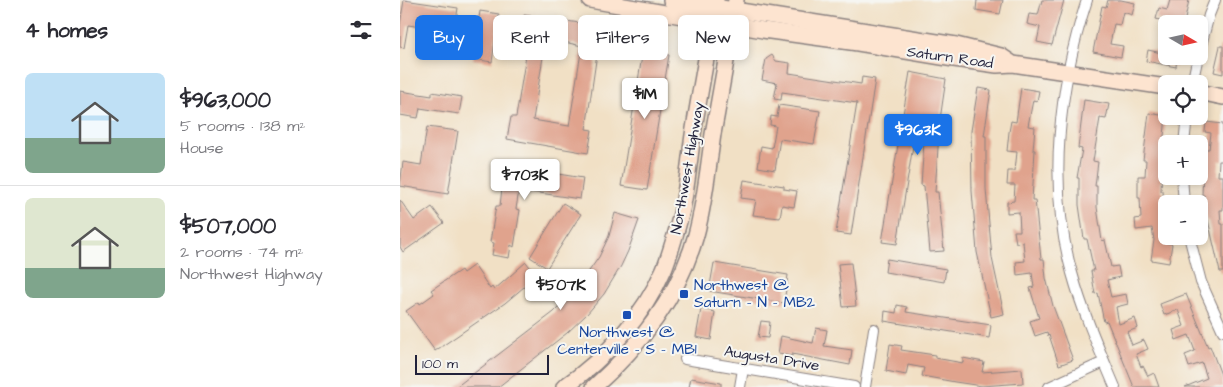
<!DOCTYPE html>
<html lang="en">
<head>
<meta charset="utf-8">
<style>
  :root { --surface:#fff; --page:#f2f2f3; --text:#2b2b33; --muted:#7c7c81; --line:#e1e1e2; --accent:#1a73e8 }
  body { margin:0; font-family:"Architects Daughter",sans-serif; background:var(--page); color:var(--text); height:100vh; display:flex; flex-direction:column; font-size:19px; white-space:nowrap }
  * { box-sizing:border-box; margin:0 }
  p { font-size:16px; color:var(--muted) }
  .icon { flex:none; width:28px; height:28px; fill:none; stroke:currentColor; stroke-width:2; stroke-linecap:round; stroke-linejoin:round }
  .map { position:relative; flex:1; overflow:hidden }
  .sheet { display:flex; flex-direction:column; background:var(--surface); width:400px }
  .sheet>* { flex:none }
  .top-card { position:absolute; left:15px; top:15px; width:475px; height:45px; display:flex; gap:10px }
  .needle { width:32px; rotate:99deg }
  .buttons { position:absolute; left:758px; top:15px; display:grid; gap:10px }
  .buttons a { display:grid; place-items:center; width:50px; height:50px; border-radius:8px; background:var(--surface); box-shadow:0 2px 8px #0003; font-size:25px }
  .scale { position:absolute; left:15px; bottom:12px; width:134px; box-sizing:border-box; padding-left:5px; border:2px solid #22223b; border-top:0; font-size:14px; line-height:18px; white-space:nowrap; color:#22223b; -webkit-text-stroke:4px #f6f6f2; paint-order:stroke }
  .price { position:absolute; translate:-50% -42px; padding:0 11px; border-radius:5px; background:#fff; color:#222; font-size:16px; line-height:32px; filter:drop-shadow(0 1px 2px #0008) }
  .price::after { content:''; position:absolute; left:50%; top:30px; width:15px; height:11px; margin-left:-8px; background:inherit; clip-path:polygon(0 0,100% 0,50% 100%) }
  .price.selected { background:var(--accent); color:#fff }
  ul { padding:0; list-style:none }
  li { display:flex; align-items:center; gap:15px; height:125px; padding:0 25px }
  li+li { border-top:1px solid var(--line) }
  li span { display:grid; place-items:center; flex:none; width:140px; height:100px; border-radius:8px; color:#555 }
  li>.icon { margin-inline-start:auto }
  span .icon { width:60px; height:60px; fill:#fffc; stroke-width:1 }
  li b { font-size:21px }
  h2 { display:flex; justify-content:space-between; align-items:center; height:60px; padding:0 25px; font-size:21px }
  .tag { padding:0 18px; border-radius:8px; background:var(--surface); box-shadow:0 2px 8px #0003; font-size:18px; line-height:45px }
  .tag.selected { background:var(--accent); color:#fff }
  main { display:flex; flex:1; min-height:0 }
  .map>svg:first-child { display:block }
  .building { fill:#e0a38d; fill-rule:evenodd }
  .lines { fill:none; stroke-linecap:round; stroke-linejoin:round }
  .street-casing { stroke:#8a8180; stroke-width:12 }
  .secondary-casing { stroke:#8a8180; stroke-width:18 }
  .street { stroke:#fff; stroke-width:10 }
  .secondary { stroke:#fde4d0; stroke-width:15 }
  .transit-dot { fill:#1a4fb4; stroke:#f6f6f2; stroke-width:2 }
  .labels { text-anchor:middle; stroke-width:4; stroke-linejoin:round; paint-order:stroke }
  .street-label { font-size:15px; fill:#22223b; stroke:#f6f6f2 }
  .transit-label { font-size:15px; fill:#164399; stroke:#f6f6f2; text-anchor:start }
</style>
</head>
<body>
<main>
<section class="sheet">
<h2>4 homes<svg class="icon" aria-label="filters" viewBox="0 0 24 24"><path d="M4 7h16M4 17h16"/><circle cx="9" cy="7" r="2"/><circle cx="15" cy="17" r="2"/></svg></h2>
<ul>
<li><span style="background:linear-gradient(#bfe0f5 65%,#7fa58c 0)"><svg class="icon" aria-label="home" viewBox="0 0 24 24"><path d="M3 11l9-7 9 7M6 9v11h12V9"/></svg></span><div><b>$963,000</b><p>5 rooms · 138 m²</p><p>House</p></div></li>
<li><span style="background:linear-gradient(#dfe7d0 70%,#7fa58c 0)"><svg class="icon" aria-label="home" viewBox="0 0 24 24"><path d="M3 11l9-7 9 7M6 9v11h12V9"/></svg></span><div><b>$507,000</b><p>2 rooms · 74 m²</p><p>Northwest Highway</p></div></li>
</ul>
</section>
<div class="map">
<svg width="823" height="387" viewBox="0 0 823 387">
  <rect width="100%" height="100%" fill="#f6f6f2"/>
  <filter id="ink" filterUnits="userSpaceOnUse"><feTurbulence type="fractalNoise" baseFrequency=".02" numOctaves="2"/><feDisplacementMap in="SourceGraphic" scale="10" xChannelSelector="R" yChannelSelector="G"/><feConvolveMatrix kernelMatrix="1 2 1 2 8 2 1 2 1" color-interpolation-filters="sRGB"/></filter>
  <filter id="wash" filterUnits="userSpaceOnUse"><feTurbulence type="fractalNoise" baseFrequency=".0096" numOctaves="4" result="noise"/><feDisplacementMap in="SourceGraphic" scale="20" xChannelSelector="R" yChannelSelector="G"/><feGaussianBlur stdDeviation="1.12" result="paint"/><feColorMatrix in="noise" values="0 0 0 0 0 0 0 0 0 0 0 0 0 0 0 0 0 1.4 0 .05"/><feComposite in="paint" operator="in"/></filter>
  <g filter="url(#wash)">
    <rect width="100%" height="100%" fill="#f1e0c5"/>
    <g id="blocks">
      <g class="building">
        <polygon points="4,0 58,8 54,32 8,25 4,48 0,47 0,25"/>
        <polygon points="577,0 603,0 600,14 576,10"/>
        <polygon points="642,0 664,0 652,45 637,42 640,27 627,24 629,14 638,15"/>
        <polygon points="708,0 721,0 735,3 732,15 723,12 720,25 714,24 710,44 723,46 721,57 693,52 702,6 706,7"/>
        <polygon points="770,0 789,0 784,24 768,24 768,22 756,19 759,8 767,10"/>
        <polygon points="80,11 99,14 92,62 73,59"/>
        <path d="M124,15l77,11 -15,103 6,1 -4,23 -81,-14 4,-22h5l13,-81 -8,-1zM146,38l36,8 -13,80 -36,-6z"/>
        <polygon points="820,46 823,46 823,74 814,72"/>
        <polygon points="243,50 269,55 247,190 221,186"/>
        <polygon points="748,50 766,54 766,56 777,56 776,67 746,61"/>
        <polygon points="372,55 376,61 390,63 389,73 461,84 462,77 475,79 451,235 436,233 457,103 382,92 381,100 374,99 377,83 362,80 366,59"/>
        <polygon points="510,72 546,79 538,133 539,133 535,192 538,192 544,251 530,252 524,186 521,185 525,128 516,127 497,244 482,242"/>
        <polygon points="578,88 591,90 584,136 586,136 586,189 592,258 604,314 591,317 577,252 572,191 571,131"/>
        <polygon points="621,88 639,91 637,101 633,100 628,126 635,127 633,150 635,150 632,200 635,200 641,259 644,259 646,278 653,306 673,360 659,365 649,335 648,336 647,332 635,336 630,321 639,318 630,288 634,287 632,273 617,275 616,262 625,261 623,242 616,243 614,231 620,231 619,212 607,213 607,202 614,201 615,185 607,185 608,171 615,171 617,152 607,151 609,132 611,121 616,122"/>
        <polygon points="0,91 32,96 32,92 62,97 59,114 20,108 18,118 0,115"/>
        <polygon points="684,100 709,104 706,119 700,118 693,161 698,162 695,186 697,186 697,207 702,241 705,240 711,267 718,266 720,277 707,280 711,297 726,294 728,304 716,307 719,324 735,318 738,328 727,332 732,345 744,340 748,349 736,354 741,367 743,366 748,376 754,373 759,387 734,387 707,321 704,322 698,293 695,294 691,271 694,271 687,239 684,239 679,205 679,178 677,178 682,149 678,148"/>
        <polygon points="379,105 420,111 414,144 380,139 375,170 358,167 361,146 372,148 376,126 370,125 371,116 377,117"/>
        <polygon points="749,113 766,116 761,166 762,167 761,191 763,191 767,243 772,244 769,263 751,260 754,240 752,228 736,230 735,219 741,218 740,198 738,198 738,176 745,176 746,160 743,160"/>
        <polygon points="806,122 823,124 823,161 819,161 818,176 823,176 823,210 820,210 821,224 823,224 823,272 820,272 808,220 806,221 804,195 802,195 804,149 809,149 811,133 805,132"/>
        <polygon points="27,127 58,131 48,194 0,186 3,162 21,165"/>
        <polygon points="102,165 183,178 180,199 119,190 116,209 120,210 114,247 111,245 109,258 92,255 94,243 90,242 96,206 100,206 102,188 99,187"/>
        <polygon points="344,180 384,186 384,189 397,191 394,207 382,205 380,218 353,215 356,200 341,198"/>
        <polygon points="0,200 14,220 32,207 44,223 3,252 0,247"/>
        <polygon points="163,203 181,214 147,268 130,257"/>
        <polygon points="215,213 239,220 228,251 221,266 204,294 187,314 167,333 98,387 56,387 154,312 175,291 199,257 209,236"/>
        <polygon points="487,259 546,269 544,282 485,272"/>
        <polygon points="126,262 137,276 105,303 35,351 6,311 19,302 20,304 34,294 31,290 61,270 63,273 74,265 90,289 92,287 94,290"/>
        <polygon points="314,263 388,275 384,303 309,291"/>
        <polygon points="451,263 456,306 443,307 438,264"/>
        <polygon points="786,294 808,347 810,346 823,380 823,387 785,387 807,378 802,363 789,367 785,355 795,351 789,335 776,340 773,330 784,326 778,310 764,315 760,304"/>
        <polygon points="497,305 507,307 506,312 591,325 589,338 484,321 485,311 496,313"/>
        <polygon points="301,309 315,312 311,340 296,337"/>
        <polygon points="361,321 370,322 368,338 358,337"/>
        <polygon points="416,328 427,330 424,346 452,350 450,365 392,354 392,356 378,354 381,336 413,343"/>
        <polygon points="490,344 502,346 501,350 535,355 535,358 563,363 563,358 584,362 582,372 622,369 623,383 582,386 555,382 522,376 524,368 508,365 506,375 486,371"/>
        <polygon points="291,378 321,383 321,387 289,387"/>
      </g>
    </g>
  </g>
  <g filter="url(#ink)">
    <use href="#blocks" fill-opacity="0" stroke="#8a8180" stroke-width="1"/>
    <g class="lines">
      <g class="street-casing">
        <g id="street">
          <path d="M687,0c-28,86 -40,185 -15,273 11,40 27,76 43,114"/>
          <polyline points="799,53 809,15 815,0"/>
          <polyline points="792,84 798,56"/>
          <polyline points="784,144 787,116"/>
          <polyline points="782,176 784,204"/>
          <polyline points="789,236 801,282 823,331"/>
          <polyline points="285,359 454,387"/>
          <polyline points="340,387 343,369"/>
          <polyline points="465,387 474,329"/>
          <polyline points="649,387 704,362"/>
        </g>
      </g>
      <g class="secondary-casing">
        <g id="secondary">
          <polyline points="190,0 363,30 458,43 554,59 597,65 613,64 766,87"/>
          <polyline points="271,0 556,45 601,56 610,62"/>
          <polyline points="799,92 823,97"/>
          <path d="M164,387c41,-28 80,-71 100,-118 7,-17 12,-36 17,-55 6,-25 8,-52 12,-79 7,-45 16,-90 23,-135"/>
          <path d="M194,387c47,-42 85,-91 102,-152 9,-33 12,-67 17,-101 8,-44 16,-89 23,-134"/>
        </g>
      </g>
      <use href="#street" class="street"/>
      <use href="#secondary" class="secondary"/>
    </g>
  </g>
  <g class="transit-dot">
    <rect x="279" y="289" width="10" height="10" rx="2.5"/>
    <rect x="222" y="310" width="10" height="10" rx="2.5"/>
  </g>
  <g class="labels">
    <g class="street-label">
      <text transform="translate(550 57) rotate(8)" y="5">Saturn Road</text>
      <text transform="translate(287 168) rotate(-80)" y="5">Northwest Highway</text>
      <text transform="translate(372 358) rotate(9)" y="5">Augusta Drive</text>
    </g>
    <g class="transit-label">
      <text x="294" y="290">Northwest @<tspan x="294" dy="17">Saturn - N - MB2</tspan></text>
      <text x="227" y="337" text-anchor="middle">Northwest @<tspan x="227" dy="17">Centerville - S - MB1</tspan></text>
    </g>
  </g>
</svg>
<div class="buttons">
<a><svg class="needle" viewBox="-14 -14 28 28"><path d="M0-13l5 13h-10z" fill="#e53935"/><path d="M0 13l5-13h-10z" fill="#7c7c81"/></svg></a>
<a><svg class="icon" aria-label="locate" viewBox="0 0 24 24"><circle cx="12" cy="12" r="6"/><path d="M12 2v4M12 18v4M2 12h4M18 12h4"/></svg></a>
<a>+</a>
<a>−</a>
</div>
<div class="scale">100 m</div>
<b class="price" style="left:245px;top:120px">$1M</b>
<b class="price selected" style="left:518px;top:156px">$963K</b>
<b class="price" style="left:125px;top:201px">$703K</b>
<b class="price" style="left:161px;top:311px">$507K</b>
<div class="top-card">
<a class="tag selected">Buy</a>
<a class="tag">Rent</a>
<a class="tag">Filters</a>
<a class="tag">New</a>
</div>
</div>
</main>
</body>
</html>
